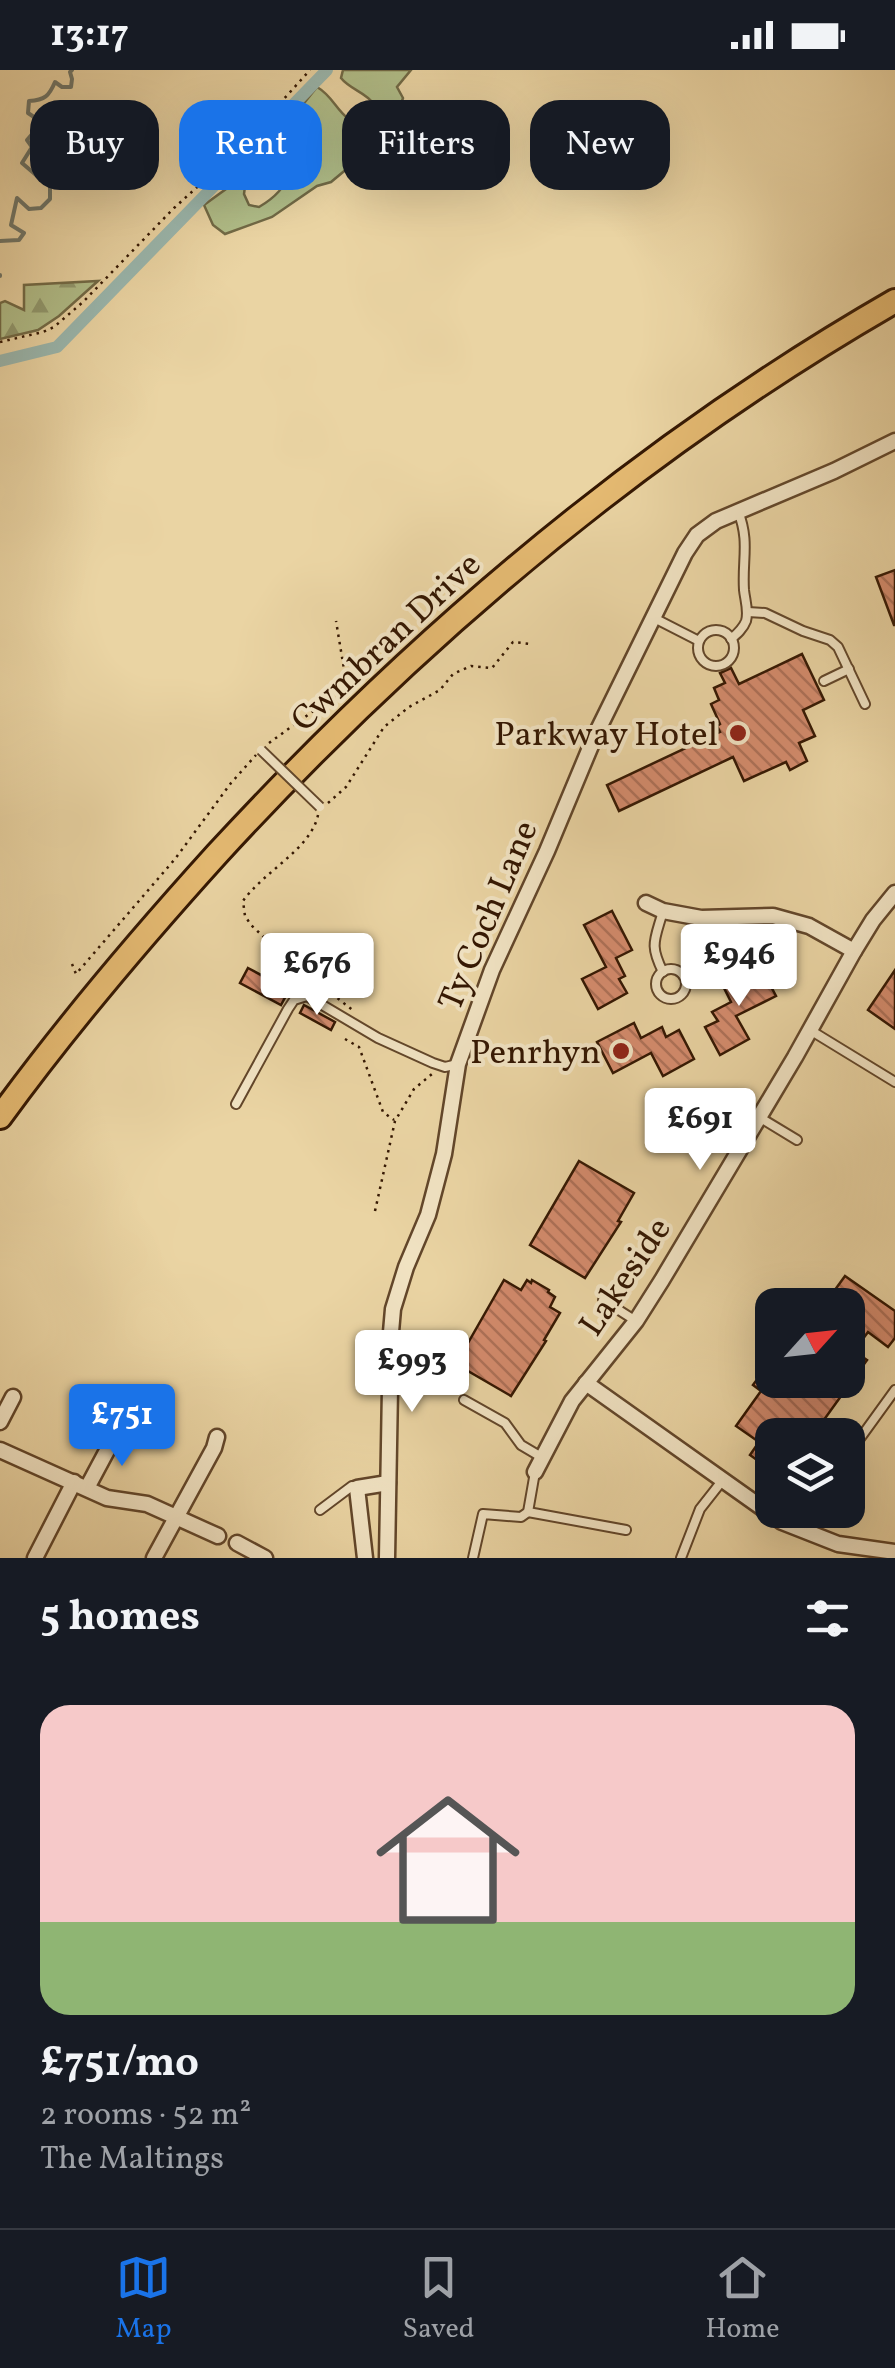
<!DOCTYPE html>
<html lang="en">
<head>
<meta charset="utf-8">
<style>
  :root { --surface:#171b24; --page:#20242c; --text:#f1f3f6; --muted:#9ea1a6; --line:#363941; --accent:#1a73e8 }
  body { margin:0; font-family:Vollkorn,serif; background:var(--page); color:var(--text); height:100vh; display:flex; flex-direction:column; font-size:38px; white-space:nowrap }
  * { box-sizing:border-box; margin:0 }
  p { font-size:32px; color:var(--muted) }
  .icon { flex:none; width:55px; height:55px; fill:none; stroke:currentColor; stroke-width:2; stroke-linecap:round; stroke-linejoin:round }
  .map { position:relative; height:1488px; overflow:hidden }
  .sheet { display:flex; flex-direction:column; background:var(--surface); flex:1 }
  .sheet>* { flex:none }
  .top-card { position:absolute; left:30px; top:30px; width:835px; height:90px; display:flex; gap:20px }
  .needle { width:65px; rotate:63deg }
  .controls { position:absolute; left:755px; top:1218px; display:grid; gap:20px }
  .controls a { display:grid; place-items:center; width:110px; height:110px; border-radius:20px; background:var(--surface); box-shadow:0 10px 40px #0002; font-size:50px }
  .price { position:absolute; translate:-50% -85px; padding:0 22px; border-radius:10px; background:#fff; color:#222; font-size:32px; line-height:65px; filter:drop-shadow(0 2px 5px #0008) }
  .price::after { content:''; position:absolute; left:50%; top:60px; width:30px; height:22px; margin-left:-15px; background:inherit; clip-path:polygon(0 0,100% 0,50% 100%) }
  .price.current { background:var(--accent); color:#fff }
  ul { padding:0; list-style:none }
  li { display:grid; align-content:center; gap:20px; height:530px; padding:0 40px }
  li+li { border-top:2px solid var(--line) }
  li span { display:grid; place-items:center; height:310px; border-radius:30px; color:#555 }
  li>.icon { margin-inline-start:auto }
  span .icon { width:180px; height:180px; fill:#fffc; stroke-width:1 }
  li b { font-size:42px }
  h2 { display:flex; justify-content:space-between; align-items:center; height:120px; padding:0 40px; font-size:42px }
  .pill { padding:0 35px; border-radius:30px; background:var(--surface); box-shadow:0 10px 40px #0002; font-size:35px; line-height:90px }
  .pill.current { background:var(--accent); color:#fff }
  .status { display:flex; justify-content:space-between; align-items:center; height:70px; padding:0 50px; background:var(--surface); direction:ltr }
  .status svg { height:28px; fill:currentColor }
  .dock { display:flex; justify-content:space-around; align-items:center; height:140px; border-top:2px solid var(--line); background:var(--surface); font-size:28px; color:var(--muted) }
  .dock a { display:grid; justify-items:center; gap:5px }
  .dock .current { color:var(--accent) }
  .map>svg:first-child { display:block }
  .green { fill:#b1be89; stroke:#726a46; stroke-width:2.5 }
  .forest { fill:url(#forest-firs); stroke:#726a46; stroke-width:2.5 }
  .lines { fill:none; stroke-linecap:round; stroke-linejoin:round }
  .stream { stroke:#717769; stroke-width:4 }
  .canal { stroke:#9ab7ae; stroke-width:12 }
  .building { fill:url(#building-back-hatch); stroke:#341702; stroke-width:2.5 }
  .service-casing { stroke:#62462a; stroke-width:12 }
  .minor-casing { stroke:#62462a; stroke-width:19 }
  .primary-casing { stroke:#341702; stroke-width:28 }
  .path { stroke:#341702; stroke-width:2.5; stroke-dasharray:2.5 5; stroke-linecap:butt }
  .service { stroke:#f1e3c3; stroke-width:8 }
  .minor { stroke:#f1e3c3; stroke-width:14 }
  .primary { stroke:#e5ba72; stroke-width:22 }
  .service-bridge-casing { stroke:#62462a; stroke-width:12; stroke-linecap:butt }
  .service-bridge { stroke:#f1e3c3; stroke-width:8 }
  .poi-dot { fill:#8f2418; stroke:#f1e3c3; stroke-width:4 }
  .labels { text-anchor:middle; stroke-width:8; stroke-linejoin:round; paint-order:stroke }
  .street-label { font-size:35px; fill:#341702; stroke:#f1e3c3 }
  .poi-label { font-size:35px; fill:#341702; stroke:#f1e3c3; text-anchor:end }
</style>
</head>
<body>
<div class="status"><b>13:17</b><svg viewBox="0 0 49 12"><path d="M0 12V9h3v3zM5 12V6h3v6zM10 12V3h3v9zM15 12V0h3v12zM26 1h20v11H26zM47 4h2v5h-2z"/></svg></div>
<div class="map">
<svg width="895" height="1488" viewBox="0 0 895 1488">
  <defs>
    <pattern id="forest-firs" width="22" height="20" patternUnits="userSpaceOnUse" patternTransform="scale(2.5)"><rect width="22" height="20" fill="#b1be89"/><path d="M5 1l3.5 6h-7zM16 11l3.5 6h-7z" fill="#91996e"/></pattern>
    <pattern id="building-back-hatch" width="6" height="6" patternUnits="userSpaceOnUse" patternTransform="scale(2.5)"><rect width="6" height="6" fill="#d58c6e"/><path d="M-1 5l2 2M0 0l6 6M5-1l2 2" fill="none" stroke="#ae7158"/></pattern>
  </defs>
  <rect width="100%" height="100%" fill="#ead4a3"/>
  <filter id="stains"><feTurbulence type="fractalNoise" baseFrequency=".002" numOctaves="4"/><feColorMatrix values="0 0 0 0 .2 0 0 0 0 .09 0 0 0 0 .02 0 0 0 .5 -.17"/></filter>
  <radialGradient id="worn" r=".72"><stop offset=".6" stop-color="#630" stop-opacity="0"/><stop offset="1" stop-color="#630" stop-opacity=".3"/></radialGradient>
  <path class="green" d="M343,0h68l-14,17 6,11 -6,18 -9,12 -27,29 -30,25 -14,4 -45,31 -47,17 -12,-9 -9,-20 22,-16 17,-19 4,1 -3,23 5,11 10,2c12,-7 32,-22 28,-39 -2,-11 -14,-18 -17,-29l6,-10 16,-11 25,-31c21,12 21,35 50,38 22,-29 -13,-30 -26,-47z"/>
  <polygon class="forest" points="98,211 59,246 38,260 0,269 0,233 5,231 24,240 24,215"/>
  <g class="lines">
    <g class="stream">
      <path d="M0,171l19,-1 5,-7 -13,-8 6,-27 12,11 12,-1 9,-9v-24h-14l-14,-12 10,-16 -5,-7 13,-15 -6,-8 -6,-4 1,-12c16,-1 20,-5 26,-19l7,5h9l1,-8 -2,-7 2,-2"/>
      <polyline points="0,205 0,206"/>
    </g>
    <polyline class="canal" points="0,291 57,277 327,0"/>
  </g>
  <g class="building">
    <polygon points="895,500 895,555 894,555 876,507"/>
    <polygon points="802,584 824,630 803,640 815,666 799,673 807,691 790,700 786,692 744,711 733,687 619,741 607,715 720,662 717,656 720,654 711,634 719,630 714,618 725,613 720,603 731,598 739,614"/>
    <polygon points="612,841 632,880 616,888 625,906 619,909 627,923 598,939 582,909 606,897 584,855"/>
    <polygon points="760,896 776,926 736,946 749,969 720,985 705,957 718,951 712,942 731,932 723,916"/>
    <polygon points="248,898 289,920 281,935 240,913"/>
    <polygon points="895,900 895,959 868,940"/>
    <polygon points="304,935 335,952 331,960 300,943"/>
    <polygon points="634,953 641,968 662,957 666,967 679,960 694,989 663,1006 651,983 613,1003 597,972"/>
    <polygon points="579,1091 634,1123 618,1151 621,1152 585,1208 530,1175"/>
    <polygon points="845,1206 895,1241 895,1268 888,1277 868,1262 854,1281 867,1290 813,1365 772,1365 772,1383 764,1395 750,1385 759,1372 736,1356 761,1321 753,1315 772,1289 772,1310 848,1310 848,1235 824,1235"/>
    <polygon points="504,1210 521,1220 527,1210 531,1213 532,1210 549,1220 548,1222 555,1227 550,1237 560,1243 544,1270 546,1271 511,1326 456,1294"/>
  </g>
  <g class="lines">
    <g class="service-casing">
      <g id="service">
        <polyline points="748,542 765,543 803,561 830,570 838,577 865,634"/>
        <polyline points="654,548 699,571"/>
        <circle cx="716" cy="578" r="18"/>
        <path d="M731,569c6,-5 12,-10 15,-18 3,-10 -1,-21 -2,-31 -2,-31 6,-48 -6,-79"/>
        <polyline points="824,611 849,599"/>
        <circle cx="671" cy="914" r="15"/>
        <path d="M663,902c-14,-28 -8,-32 0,-61"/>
        <polyline points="810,960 895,1012"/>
        <polyline points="236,1034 288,939 294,930 307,926 378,968 433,993 445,997 458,994"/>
        <polyline points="759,1047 797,1070"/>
        <polyline points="603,1230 636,1251"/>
        <polyline points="464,1330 505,1353 521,1375 543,1388"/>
        <polyline points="848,1385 895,1320"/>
        <polyline points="320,1440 352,1416 357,1418"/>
        <polyline points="528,1442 626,1460"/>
        <polyline points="800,1460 810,1440"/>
        <polyline points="473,1488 483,1444 521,1447 528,1442 535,1402"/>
        <polyline points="681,1488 700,1439 722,1411"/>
      </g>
    </g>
    <g class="minor-casing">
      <g id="minor">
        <polyline points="646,833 663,841 701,848 773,846 809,856 854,881"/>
        <polyline points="586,1313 782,1452 838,1474 895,1482"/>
        <polyline points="0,1352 13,1327"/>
        <polyline points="0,1380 107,1428 147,1434 218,1466"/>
        <polyline points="535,1402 572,1331 636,1251 662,1210 795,987 854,881 873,850 895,823"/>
        <polyline points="87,1418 118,1360"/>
        <polyline points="237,1473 265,1488"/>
        <polyline points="35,1488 74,1412"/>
        <polyline points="154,1488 214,1378 217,1367"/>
        <polyline points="365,1488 357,1418 388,1413"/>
        <polyline points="387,1488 391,1262 393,1239 406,1197 428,1145 444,1084 458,994 492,900 547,781 595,666 685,483 697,465 716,451 834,401 895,371"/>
      </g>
    </g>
    <g class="primary-casing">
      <path id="primary" d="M0,1047c67,-92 141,-179 217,-263 198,-215 424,-407 678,-553"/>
    </g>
    <g class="path">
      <polyline points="0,272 43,262 54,257 83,232 174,138 215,101 255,52 273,41 310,0"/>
      <polyline points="269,673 334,626 345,605 336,551"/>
      <polyline points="328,733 346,717 384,657 409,637 440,620 453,604 471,596 492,598 513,572 531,574"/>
      <path d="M318,745c-7,34 -55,57 -75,86l2,15 6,9 32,30 72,57"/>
      <polyline points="72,894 76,904 175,789 231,713 256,685"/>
      <polyline points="345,969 359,977 383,1042 394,1050"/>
      <polyline points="375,1141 395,1051 414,1019 432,1004"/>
    </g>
    <use href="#service" class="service"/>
    <use href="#minor" class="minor"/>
    <use href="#primary" class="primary"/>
    <g class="service-bridge-casing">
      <polyline id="service-bridge" points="261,680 320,737"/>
    </g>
    <use href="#service-bridge" class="service-bridge"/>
  </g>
  <g class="poi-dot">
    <circle cx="738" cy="663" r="10"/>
    <circle cx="621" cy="981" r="10"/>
  </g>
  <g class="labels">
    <g class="street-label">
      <text transform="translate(385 571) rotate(-43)" y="12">Cwmbran Drive</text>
      <text transform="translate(487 845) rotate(-67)" y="12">Ty Coch Lane</text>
      <text transform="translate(624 1206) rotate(-56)" y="12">Lakeside</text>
    </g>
    <g class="poi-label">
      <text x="718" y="675">Parkway Hotel</text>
      <text x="601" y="993">Penrhyn</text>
    </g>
  </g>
  <rect width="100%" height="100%" filter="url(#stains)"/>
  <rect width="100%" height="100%" fill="url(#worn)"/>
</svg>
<div class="controls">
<a><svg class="needle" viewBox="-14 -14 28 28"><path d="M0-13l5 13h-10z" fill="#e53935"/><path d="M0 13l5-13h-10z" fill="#9ea1a6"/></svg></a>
<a><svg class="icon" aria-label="layers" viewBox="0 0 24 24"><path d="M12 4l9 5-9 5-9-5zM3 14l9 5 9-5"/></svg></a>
</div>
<b class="price" style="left:739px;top:939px">£946</b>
<b class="price" style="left:317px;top:948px">£676</b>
<b class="price" style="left:700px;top:1103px">£691</b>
<b class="price" style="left:412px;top:1345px">£993</b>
<b class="price current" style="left:122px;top:1399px">£751</b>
<div class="top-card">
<a class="pill">Buy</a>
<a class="pill current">Rent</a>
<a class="pill">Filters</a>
<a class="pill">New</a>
</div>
</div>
<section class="sheet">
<h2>5 homes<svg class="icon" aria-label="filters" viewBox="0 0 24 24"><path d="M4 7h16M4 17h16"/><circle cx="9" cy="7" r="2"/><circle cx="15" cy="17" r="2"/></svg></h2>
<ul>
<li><span style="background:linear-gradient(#f6c9c9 70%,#8fb573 0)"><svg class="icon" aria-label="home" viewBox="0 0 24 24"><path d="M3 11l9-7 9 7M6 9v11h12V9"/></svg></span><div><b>£751/mo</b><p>2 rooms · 52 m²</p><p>The Maltings</p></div></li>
</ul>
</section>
<nav class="dock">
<a class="current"><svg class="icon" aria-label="map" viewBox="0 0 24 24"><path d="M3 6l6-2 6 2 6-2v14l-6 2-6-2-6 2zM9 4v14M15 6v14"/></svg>Map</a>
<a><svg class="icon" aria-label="saved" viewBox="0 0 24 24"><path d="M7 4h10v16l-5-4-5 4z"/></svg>Saved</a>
<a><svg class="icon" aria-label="home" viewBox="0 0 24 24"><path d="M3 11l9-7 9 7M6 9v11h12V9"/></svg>Home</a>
</nav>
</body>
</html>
